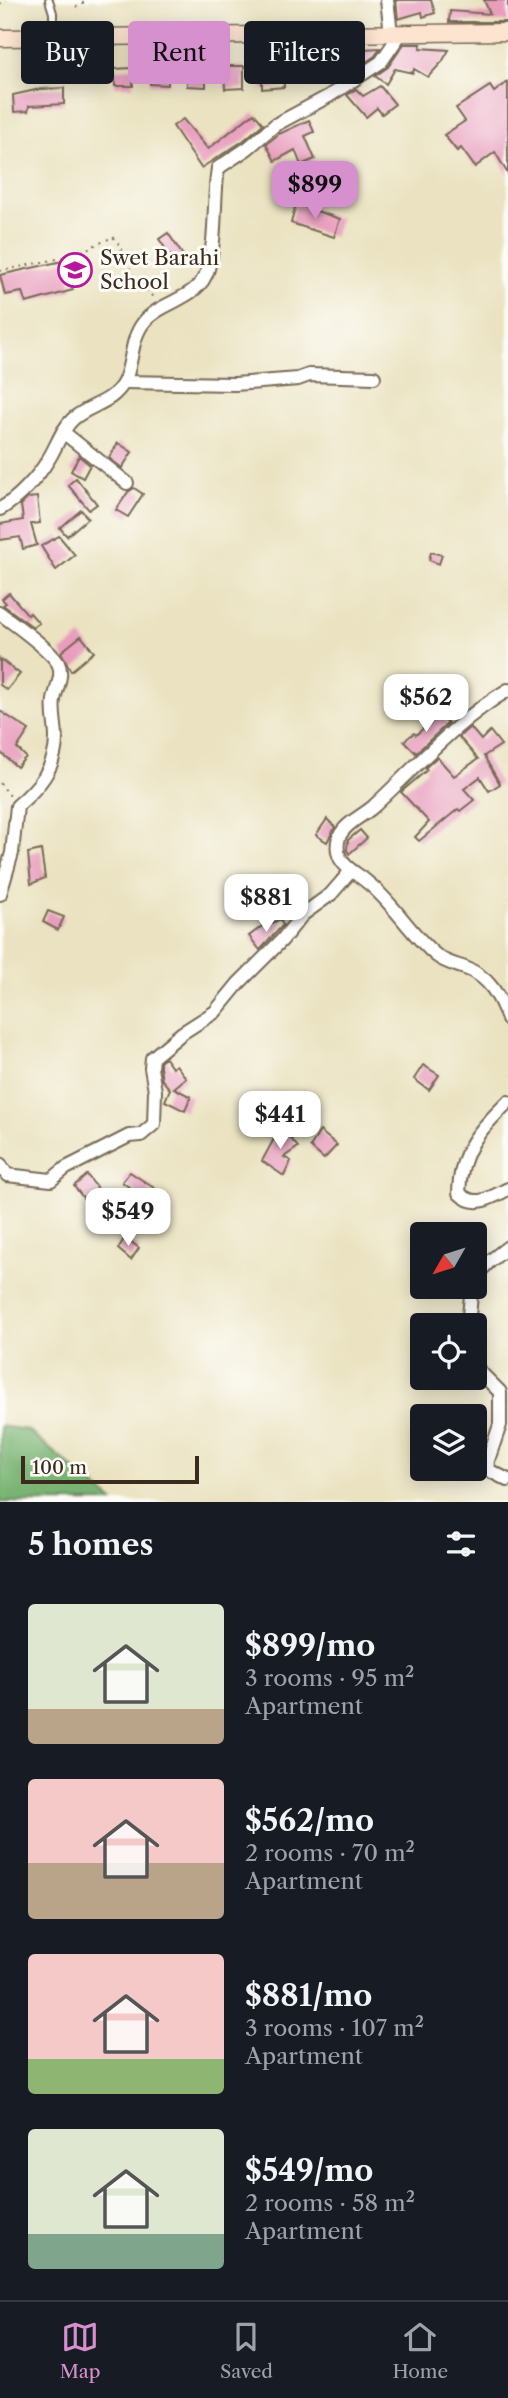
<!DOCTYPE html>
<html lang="en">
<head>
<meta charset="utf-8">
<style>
  :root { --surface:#171b24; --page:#20242c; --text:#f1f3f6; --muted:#9ea1a6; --line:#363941; --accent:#d690ce }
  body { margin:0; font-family:"Libre Caslon Text",serif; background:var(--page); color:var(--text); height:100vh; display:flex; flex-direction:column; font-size:26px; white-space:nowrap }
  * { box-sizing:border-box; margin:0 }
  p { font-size:23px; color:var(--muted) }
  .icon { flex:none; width:38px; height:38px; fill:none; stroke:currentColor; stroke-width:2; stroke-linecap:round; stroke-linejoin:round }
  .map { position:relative; height:1502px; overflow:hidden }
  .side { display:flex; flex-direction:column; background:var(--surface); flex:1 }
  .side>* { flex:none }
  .banner { position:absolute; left:21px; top:21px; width:467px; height:63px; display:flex; gap:14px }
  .needle { width:46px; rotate:231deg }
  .buttons { position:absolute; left:410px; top:1222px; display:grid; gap:14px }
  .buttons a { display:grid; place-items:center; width:77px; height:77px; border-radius:7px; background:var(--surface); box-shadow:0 4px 18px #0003; font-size:35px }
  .scale { position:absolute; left:21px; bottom:18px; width:178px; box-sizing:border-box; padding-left:7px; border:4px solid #3b2a1e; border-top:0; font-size:19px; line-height:24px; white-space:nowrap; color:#3b2a1e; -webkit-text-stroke:5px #fdfcf7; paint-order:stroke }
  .price { position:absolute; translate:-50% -60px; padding:0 16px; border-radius:14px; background:#fff; color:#222; font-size:23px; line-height:46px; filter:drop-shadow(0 2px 4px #0008) }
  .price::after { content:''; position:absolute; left:50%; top:42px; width:21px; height:16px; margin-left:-10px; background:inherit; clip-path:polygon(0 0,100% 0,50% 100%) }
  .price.selected { background:var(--accent); color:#111 }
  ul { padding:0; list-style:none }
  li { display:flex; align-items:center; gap:21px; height:175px; padding:0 28px }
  li span { display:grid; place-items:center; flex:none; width:196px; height:140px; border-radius:7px; color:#555 }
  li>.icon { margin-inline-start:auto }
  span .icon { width:84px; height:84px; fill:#fffc; stroke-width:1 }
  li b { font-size:30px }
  h2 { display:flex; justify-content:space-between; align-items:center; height:84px; padding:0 28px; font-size:30px }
  .tag { padding:0 24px; border-radius:7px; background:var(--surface); box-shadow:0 4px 18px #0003; font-size:24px; line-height:63px }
  .tag.selected { background:var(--accent); color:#111 }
  .menu { display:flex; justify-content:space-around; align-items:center; height:98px; border-top:2px solid var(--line); background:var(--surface); font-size:19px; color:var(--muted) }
  .menu a { display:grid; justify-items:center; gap:4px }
  .menu .selected { color:var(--accent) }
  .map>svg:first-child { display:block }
  .forest { fill:#79b473; stroke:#5a6f48; stroke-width:2 }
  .building { fill:#e89dbd }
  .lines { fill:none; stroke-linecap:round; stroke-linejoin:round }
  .service-casing { stroke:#786a57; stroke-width:10 }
  .minor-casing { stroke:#786a57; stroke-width:16 }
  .secondary-casing { stroke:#786a57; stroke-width:19 }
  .path { stroke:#786a57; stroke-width:2; stroke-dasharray:2 5; stroke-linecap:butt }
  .service { stroke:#fff; stroke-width:6 }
  .minor { stroke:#fff; stroke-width:12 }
  .secondary { stroke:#fde4d1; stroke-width:16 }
  .labels { text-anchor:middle; stroke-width:6; stroke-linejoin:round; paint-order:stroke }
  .poi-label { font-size:21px; fill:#3b2a1e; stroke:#fdfcf7; text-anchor:start }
</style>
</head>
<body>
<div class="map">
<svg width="508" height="1502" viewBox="0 0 508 1502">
  <rect width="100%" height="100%" fill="#fdfcf7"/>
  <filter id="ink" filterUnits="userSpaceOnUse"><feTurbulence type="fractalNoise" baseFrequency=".0143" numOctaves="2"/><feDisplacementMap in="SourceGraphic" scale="14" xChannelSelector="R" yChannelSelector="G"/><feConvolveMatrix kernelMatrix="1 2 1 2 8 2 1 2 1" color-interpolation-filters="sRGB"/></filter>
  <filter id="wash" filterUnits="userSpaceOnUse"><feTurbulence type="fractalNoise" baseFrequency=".00686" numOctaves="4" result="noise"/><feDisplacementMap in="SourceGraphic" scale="28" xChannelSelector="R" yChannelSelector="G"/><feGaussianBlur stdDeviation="1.57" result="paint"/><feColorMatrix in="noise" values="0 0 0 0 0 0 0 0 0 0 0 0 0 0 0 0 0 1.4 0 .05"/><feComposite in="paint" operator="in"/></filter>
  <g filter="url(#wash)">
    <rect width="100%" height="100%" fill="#eae2c0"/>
    <polygon class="forest" points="0,1426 27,1430 114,1502 0,1502"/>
    <g id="blocks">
      <g class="building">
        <polygon points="396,0 431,0 435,13 423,17 422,12 398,19"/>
        <polygon points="484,0 508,0 508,22 449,22 450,11 490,14"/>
        <polygon points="404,44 421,44 420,48 449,50 442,62 428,77 414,69 413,73 395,69 386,84 375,76 388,67"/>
        <polygon points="332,46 363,49 380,48 375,56 358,67 339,65 337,80 333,83 329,83"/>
        <polygon points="150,66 168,68 168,85 150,84"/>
        <polygon points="224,66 244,66 244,88 225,89"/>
        <polygon points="283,66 284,87 262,89 262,67"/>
        <polygon points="132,68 133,86 115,86 114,69"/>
        <polygon points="187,75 206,75 206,87 187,86"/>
        <polygon points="508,82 508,174 495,152 475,167 461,148 457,151 444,135 465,121 456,108 490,86 494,92"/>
        <polygon points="380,86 395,104 382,114 377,108 366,117 347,95 356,89 363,96"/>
        <polygon points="64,88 64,104 29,106 28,111 14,112 13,95 40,89"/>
        <polygon points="254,113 263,124 243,141 201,168 173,126 183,119 208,149"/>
        <polygon points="309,120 314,132 305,136 315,159 301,165 295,150 275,161 266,144 279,134"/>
        <polygon points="296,204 340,219 334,237 291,223"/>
        <polygon points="168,233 188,263 179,269 159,239"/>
        <polygon points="72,259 74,270 68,271 73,290 26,303 22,292 5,295 0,275"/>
        <polygon points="118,443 132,452 122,468 109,458"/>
        <polygon points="79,456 90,465 83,478 71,471"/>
        <polygon points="76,478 97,504 89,510 68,485"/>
        <polygon points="134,488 143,494 128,517 116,510 128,492"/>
        <polygon points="37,497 40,523 31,524 37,545 23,549 20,537 0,540 0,524 23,520 21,505 28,498"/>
        <polygon points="81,510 88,518 67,536 60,528"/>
        <polygon points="59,536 75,555 56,570 41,546"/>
        <polygon points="431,552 442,555 439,564 429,560"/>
        <polygon points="9,593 28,615 30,613 39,623 33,627 3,605 6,603 2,599"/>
        <polygon points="81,636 94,652 71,671 61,652"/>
        <polygon points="0,659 20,674 7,690 0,685"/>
        <polygon points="0,711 29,730 17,748 26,757 17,767 0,752"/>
        <polygon points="439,714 448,723 416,753 404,741 414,733 416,735"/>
        <polygon points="470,727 481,740 490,731 501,745 484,756 500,784 489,791 480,777 464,789 474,800 460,811 458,809 419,841 415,837 429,822 401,792 427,770 425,768 437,757 454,776 478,759 459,737"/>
        <polygon points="327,819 335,827 327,842 316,835"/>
        <polygon points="360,830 367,838 349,854 347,850 348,840"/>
        <polygon points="41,850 45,878 31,884 28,853"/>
        <polygon points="48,911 64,917 58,930 43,922"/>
        <polygon points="280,919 283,925 260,950 249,936 265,924 267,926"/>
        <polygon points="165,1058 172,1068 176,1065 186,1078 174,1088 191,1097 185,1111 165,1101 170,1089 162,1080 160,1068 160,1062"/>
        <polygon points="423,1065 439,1075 429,1090 414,1079"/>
        <polygon points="279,1125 298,1147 284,1157 291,1161 284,1176 262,1161 275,1137 271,1132"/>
        <polygon points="320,1131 337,1145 324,1159 310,1147"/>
        <polygon points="130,1172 154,1188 144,1198 122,1182"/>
        <polygon points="87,1175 117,1214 104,1225 74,1186"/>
        <polygon points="125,1237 139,1248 131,1260 118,1249"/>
      </g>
    </g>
  </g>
  <g filter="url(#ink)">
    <use href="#blocks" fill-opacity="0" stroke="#786a57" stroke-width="2"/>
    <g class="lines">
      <g class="service-casing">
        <polyline id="service" points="49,0 53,13 53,35"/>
      </g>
      <g class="minor-casing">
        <g id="minor">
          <polyline points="387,0 391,33"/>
          <polyline points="124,382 235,384 298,379 309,375 374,377"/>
          <polyline points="63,432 127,483"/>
          <path d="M0,509c18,-10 38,-32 48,-49 9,-14 13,-30 25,-41 17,-15 39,-15 51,-37 9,-18 6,-43 20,-60 18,-22 55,-22 64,-53 9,-33 5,-68 10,-101l30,-20 27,-23 54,-29 52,-34 20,-29"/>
          <path d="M0,613c16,13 48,34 58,50 6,12 -2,25 -4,37 -2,13 2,25 2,38 0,30 -18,50 -39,68l-5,47 -12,41"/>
          <path d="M508,690c-51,30 -90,75 -133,115 -10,10 -25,15 -33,27 -4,5 -5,13 -4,20 3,15 19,21 29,30 27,21 43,52 70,74 9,7 17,8 28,12 24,8 35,29 43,51"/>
          <path d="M508,1102c-29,28 -48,49 -49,91 16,16 31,5 49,-4"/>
          <polyline points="0,1164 7,1175 51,1180 66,1168 129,1136 141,1135 154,1124 155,1091 151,1068 152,1058 182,1033 215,1012 238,984 282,940 302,915 331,894 351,871"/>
          <polyline points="474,1277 490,1261 508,1247"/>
          <polyline points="468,1325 472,1286"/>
          <polyline points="474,1362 481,1373 500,1392 500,1425 487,1463 490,1471 508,1480"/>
        </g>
      </g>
      <g class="secondary-casing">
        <polyline id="secondary" points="0,38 508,32"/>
      </g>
      <g class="path">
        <polyline points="0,4 6,0"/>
        <polyline points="76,7 88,0"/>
        <polyline points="0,271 71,256 113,237 119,244 134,278 155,299"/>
        <polyline points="0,783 10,796"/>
      </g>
      <use href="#service" class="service"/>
      <use href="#minor" class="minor"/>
      <use href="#secondary" class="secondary"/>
    </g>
  </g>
  <defs>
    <g id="school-ring" transform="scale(1.75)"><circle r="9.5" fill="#fdfcf7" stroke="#b5179e" stroke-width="1.5"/><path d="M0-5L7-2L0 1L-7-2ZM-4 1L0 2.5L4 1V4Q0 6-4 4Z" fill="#b5179e"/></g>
  </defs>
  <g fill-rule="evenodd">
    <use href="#school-ring" x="75" y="270"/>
  </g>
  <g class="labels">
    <g class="poi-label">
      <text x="100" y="265">Swet Barahi<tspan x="100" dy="24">School</tspan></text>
    </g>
  </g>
</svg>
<div class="buttons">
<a><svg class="needle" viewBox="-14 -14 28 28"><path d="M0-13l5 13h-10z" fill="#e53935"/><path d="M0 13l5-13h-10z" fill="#9ea1a6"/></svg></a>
<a><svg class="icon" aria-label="locate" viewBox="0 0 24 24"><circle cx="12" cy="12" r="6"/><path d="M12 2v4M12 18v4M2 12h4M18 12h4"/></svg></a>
<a><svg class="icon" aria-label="layers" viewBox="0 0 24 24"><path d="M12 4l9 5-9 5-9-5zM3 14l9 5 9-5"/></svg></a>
</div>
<div class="scale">100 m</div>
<b class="price selected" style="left:315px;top:221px">$899</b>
<b class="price" style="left:426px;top:734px">$562</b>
<b class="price" style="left:266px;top:934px">$881</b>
<b class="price" style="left:280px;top:1151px">$441</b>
<b class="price" style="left:128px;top:1248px">$549</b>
<div class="banner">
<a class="tag">Buy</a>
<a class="tag selected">Rent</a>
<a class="tag">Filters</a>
</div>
</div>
<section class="side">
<h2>5 homes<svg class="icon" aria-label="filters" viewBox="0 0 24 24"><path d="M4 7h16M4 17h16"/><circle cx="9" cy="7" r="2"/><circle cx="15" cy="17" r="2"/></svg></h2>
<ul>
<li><span style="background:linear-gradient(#dfe7d0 75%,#b9a48a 0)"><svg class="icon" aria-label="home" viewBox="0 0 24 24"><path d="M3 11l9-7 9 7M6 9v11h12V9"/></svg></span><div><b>$899/mo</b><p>3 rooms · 95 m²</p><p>Apartment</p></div></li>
<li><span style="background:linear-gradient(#f6c9c9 60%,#b9a48a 0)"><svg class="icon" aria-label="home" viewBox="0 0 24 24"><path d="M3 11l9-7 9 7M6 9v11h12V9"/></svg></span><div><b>$562/mo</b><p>2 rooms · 70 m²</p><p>Apartment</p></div></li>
<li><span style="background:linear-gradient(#f6c9c9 75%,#8fb573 0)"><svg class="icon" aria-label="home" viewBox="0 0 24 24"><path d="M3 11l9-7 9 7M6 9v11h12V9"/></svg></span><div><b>$881/mo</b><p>3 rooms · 107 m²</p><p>Apartment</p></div></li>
<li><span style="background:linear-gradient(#dfe7d0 75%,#7fa58c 0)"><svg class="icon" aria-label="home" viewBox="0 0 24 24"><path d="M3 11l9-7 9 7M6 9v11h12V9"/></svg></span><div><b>$549/mo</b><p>2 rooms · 58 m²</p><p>Apartment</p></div></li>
</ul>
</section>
<nav class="menu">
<a class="selected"><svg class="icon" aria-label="map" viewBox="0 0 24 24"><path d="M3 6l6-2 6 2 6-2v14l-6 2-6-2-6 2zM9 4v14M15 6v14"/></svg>Map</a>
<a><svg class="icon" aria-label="saved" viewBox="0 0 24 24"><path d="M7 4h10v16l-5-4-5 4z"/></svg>Saved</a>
<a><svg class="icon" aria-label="home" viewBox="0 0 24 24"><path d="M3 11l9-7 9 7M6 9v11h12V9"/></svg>Home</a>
</nav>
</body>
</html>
